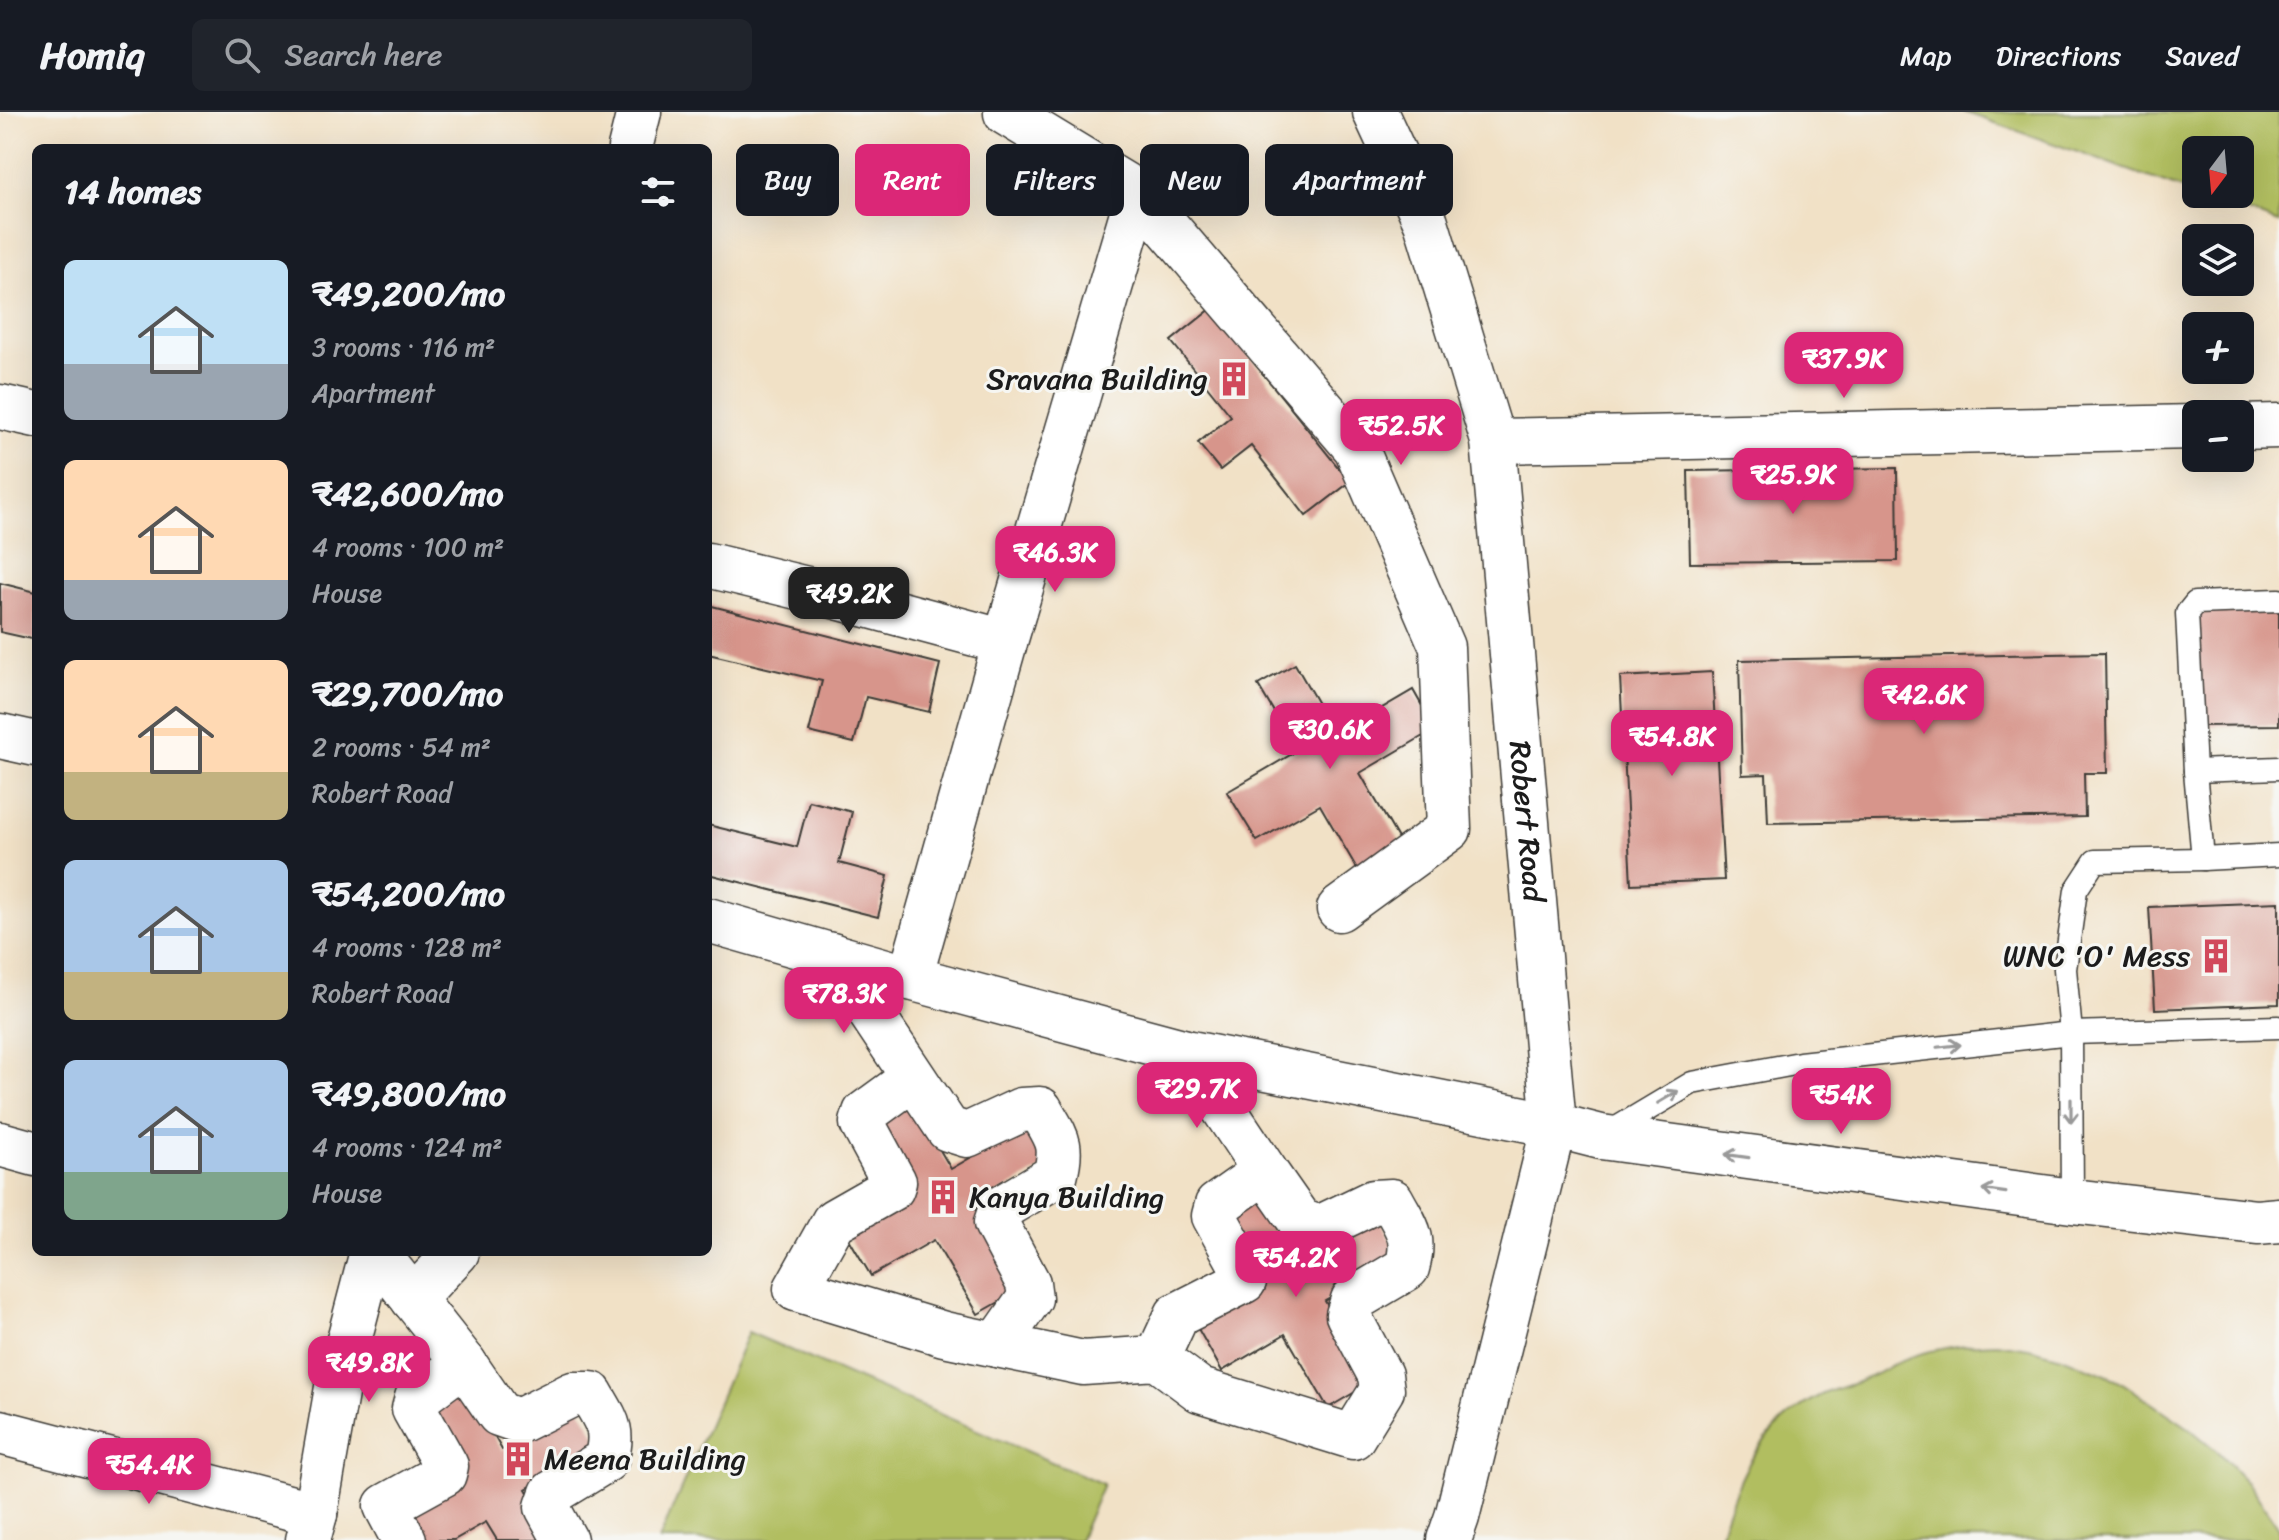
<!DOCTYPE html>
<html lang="en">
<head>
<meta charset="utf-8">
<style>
  :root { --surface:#171b24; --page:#20242c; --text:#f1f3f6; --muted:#9ea1a6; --line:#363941; --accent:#db2777 }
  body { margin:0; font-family:Sriracha,sans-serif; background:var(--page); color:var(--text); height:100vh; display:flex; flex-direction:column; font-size:30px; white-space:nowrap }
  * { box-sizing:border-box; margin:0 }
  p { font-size:26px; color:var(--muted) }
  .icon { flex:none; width:44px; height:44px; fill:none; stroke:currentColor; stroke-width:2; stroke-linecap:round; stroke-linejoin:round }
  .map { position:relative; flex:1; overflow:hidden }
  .details { position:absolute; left:32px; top:32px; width:680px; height:1112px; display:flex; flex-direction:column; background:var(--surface); border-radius:12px; box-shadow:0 8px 32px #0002 }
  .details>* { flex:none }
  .top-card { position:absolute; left:736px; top:32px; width:760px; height:72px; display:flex; gap:16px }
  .needle { width:52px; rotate:196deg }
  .controls { position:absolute; left:2182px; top:24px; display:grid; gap:16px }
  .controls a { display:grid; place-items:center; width:72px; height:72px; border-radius:12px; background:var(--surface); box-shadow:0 8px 32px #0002; font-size:40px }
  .price { position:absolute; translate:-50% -68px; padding:0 18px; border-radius:16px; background:var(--accent); color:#fff; font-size:26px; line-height:52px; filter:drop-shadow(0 2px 4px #0008) }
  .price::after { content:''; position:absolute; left:50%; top:48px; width:24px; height:18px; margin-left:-12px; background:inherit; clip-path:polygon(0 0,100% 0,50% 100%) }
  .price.on { background:#222; color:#fff }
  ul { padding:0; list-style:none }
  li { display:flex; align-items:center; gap:24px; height:200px; padding:0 32px }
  li span { display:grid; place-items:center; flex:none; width:224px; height:160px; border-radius:12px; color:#555 }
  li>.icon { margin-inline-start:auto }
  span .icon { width:96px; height:96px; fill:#fffc; stroke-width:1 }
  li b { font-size:34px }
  h2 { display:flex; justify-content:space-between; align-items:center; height:96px; padding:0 32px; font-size:34px }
  .pill { padding:0 28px; border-radius:12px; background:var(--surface); box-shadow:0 8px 32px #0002; font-size:28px; line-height:72px }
  .pill.on { background:var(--accent); color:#fff }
  header { display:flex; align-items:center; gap:48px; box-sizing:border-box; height:112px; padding:0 40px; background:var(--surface); border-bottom:2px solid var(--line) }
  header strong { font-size:38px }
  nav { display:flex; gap:44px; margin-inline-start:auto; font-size:28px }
  .search { width:560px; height:72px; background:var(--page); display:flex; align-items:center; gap:20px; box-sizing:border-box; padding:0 28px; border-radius:12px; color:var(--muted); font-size:30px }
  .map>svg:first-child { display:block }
  .green { fill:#b1be60; stroke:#666d3e; stroke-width:2 }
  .building { fill:#d7958b }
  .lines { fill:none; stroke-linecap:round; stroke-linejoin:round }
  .lane-casing { stroke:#3c3a36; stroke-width:25 }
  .street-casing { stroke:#3c3a36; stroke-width:47 }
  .lane { stroke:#fff; stroke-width:22 }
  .street { stroke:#fff; stroke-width:44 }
  .oneway { stroke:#999 }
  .labels { text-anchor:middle; stroke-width:6; stroke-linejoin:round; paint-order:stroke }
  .poi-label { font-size:30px; fill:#1c1c1c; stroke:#f6f6f2; text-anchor:end }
  .street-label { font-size:30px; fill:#1c1c1c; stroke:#f6f6f2 }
</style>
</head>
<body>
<header>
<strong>Homiq</strong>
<div class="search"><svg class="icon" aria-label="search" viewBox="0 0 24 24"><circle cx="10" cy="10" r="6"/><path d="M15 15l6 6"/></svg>Search here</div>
<nav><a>Map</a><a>Directions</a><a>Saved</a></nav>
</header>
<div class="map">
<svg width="2279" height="1428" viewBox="0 0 2279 1428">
  <rect width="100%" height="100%" fill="#f6f6f2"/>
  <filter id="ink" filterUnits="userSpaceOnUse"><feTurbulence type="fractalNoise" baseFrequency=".0125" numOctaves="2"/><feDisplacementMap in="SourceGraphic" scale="16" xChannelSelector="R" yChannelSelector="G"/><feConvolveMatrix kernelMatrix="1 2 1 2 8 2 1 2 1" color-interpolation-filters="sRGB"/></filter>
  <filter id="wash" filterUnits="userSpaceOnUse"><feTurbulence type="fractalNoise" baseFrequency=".006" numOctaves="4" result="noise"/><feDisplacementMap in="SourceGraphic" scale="32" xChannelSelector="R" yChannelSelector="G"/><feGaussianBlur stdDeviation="1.8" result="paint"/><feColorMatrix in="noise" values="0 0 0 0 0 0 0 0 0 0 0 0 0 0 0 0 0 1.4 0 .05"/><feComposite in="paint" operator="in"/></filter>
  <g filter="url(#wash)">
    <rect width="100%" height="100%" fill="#f1e1c6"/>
    <g class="green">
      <polygon points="1964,0 2279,0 2279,111 2197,82 2240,82 2240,38 2196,38 2196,82"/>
      <polygon points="748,1220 1103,1372 1079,1428 659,1428"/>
      <path d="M1996,1231l33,5 33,9 56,23 71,48 30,25 29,30 31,45v12h-560c18,-62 40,-114 102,-145 15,-7 31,-10 46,-17 12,-4 22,-12 33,-17 31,-13 62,-17 96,-18z"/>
    </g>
    <g id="blocks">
      <g class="building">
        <polygon points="1211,197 1350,370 1306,404 1251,334 1220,358 1198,331 1231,304 1171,229"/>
        <polygon points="1897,356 1898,449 1690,451 1688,359"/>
        <polygon points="0,471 36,480 36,528 0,520"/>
        <polygon points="708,493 940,552 929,600 866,585 854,631 809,620 822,569 708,542"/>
        <polygon points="2279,499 2279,613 2199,614 2197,500"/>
        <polygon points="2105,541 2107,661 2084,661 2085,705 1768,711 1766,662 1742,663 1739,548"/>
        <polygon points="1295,552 1336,623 1413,578 1435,617 1360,661 1407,742 1363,767 1320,693 1257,729 1227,680 1297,639 1258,573"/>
        <polygon points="1712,560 1724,768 1631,772 1620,565"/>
        <polygon points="809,689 852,700 839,751 888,764 878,805 708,762 708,713 797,735"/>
        <polygon points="2279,790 2279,892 2155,897 2149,795"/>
        <polygon points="910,987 951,1057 1027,1013 1050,1052 974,1095 1022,1177 978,1202 934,1128 871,1164 842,1115 912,1075 873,1008"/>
        <polygon points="1260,1080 1301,1151 1378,1107 1401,1146 1325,1189 1372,1270 1328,1296 1285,1222 1222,1259 1193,1208 1262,1169 1223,1102"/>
        <polygon points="462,1268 502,1338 579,1295 602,1334 526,1377 555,1428 497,1428 486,1410 454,1428 412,1428 394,1396 463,1356 425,1290"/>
      </g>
    </g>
  </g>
  <g filter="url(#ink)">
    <use href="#blocks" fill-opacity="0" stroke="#3c3a36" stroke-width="2"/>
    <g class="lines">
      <g class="lane-casing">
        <g id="lane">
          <polyline points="2195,659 2279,656"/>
          <polyline points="2203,747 2195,659 2187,501 2195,491 2279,488"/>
          <polyline points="1605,1023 1692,971 1800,951 2071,921 2279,915"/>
          <polyline points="2072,1089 2071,921 2065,857 2076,778 2095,749 2203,747 2279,743"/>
        </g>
      </g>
      <g class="street-casing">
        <g id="street">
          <path id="s1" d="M1375,0l51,110 67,219 61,684 -97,392 -8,23"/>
          <polyline points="1006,1 1138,81 1356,336 1442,535 1449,717 1339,797"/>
          <polyline points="630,36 639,0"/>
          <polyline points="0,295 36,303"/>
          <polyline points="2240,315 2279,314"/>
          <polyline points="1493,329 2196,315"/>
          <polyline points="708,453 815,479 1005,530"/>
          <polyline points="0,624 36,632"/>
          <polyline points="708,808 910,866 1186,940 1554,1013 1601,1025 2072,1089 2257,1110 2279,1108"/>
          <path d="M832,843l116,174 19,6 54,-25 19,-1c16,29 24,33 15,67l-54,32 -5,15 32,60 2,15 -33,47 -53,-11 -148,-45 38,-68 58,-33 2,-6 -32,-59 3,-10 48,-35"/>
          <polyline points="910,866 1005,530 1138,81"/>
          <polyline points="1186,940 1265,1059"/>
          <polyline points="0,1032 36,1042"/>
          <path d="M376,1140l88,111 35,51 20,7 54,-27h18c15,27 24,34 15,66l-54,33 -5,14 18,33"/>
          <polyline points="413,1187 457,1140"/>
          <path d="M997,1233l86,18 74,-5 20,-43 67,-34 2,-7 -32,-58 3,-11 48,-34 35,50 19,7 54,-26 19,-1c15,28 24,35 15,67l-54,32 -5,15 32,60 2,15 -29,47 -153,-47 -43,-32"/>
          <polyline points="0,1320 315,1402"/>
          <polyline points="308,1428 315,1402 338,1270 372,1140"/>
          <polyline points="404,1428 386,1394 444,1362 446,1354 414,1297 417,1286 464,1251"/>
        </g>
      </g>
      <use href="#lane" class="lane"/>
      <use href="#street" class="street"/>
    </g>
    <defs><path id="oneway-shaft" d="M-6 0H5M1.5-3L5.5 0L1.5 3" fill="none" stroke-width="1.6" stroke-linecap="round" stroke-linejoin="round" transform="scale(2)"/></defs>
    <g class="oneway">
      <use href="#oneway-shaft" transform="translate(1949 934) rotate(-6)"/>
      <use href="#oneway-shaft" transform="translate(1668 985) rotate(-31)"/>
      <use href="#oneway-shaft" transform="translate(2071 999) rotate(90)"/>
      <use href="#oneway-shaft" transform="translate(1737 1044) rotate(-172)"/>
      <use href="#oneway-shaft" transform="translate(1994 1079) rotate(-172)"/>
    </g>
  </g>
  <defs>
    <g id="building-bare" transform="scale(2.76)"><path d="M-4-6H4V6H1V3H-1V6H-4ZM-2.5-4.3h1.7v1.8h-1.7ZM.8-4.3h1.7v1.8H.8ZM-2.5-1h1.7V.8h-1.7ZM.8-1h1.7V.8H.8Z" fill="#d1495b" stroke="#f6f6f2" stroke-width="2.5" paint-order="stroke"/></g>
  </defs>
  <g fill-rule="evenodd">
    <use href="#building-bare" x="1234" y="267"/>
    <use href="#building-bare" x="2216" y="844"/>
    <use href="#building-bare" x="943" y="1085"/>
    <use href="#building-bare" x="518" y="1347"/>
  </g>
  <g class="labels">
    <g class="poi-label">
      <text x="1208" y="277">Sravana Building</text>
      <text x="2190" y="854">WNC 'O' Mess</text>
      <text x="969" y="1095" text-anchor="start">Kanya Building</text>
      <text x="544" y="1357" text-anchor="start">Meena Building</text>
    </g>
    <g class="street-label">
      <text dy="10" stroke="none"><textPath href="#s1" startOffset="732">Robert Road</textPath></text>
    </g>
  </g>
</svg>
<div class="controls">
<a><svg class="needle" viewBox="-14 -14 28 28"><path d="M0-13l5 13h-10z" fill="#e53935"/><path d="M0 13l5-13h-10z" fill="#9ea1a6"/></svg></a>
<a><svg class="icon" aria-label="layers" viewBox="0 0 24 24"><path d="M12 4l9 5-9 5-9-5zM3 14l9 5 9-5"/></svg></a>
<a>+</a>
<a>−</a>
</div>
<b class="price" style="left:1844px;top:288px">₹37.9K</b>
<b class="price" style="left:1401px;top:355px">₹52.5K</b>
<b class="price" style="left:1793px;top:404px">₹25.9K</b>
<b class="price" style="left:1055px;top:482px">₹46.3K</b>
<b class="price on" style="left:849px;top:523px">₹49.2K</b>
<b class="price" style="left:1924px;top:624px">₹42.6K</b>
<b class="price" style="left:1330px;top:659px">₹30.6K</b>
<b class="price" style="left:1672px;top:666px">₹54.8K</b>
<b class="price" style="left:844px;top:923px">₹78.3K</b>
<b class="price" style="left:1197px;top:1018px">₹29.7K</b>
<b class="price" style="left:1841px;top:1024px">₹54K</b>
<b class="price" style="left:1296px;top:1187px">₹54.2K</b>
<b class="price" style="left:369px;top:1292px">₹49.8K</b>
<b class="price" style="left:149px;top:1394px">₹54.4K</b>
<div class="top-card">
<a class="pill">Buy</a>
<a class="pill on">Rent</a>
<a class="pill">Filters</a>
<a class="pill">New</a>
<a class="pill">Apartment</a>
</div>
<section class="details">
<h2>14 homes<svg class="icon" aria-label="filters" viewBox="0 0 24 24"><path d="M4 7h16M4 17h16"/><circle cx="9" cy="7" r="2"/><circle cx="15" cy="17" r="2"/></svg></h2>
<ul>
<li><span style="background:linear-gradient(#bfe0f5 65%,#9aa5b1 0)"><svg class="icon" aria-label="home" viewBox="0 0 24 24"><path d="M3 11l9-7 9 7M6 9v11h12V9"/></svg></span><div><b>₹49,200/mo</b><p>3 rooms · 116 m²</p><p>Apartment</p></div></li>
<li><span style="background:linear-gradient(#ffd9b3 75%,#9aa5b1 0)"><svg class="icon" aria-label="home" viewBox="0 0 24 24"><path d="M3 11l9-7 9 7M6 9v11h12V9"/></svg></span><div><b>₹42,600/mo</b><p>4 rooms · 100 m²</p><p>House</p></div></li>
<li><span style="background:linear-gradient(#ffd9b3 70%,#c2b280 0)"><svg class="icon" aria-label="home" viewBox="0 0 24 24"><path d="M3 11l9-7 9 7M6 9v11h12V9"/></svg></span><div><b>₹29,700/mo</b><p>2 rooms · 54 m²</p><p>Robert Road</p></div></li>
<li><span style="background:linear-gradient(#a9c7e8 70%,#c2b280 0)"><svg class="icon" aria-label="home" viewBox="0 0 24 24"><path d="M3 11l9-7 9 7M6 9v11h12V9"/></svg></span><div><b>₹54,200/mo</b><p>4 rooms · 128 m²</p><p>Robert Road</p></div></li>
<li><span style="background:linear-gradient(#a9c7e8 70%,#7fa58c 0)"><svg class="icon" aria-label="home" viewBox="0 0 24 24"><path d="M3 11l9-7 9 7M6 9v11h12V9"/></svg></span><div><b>₹49,800/mo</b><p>4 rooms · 124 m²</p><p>House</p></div></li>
</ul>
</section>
</div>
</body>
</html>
